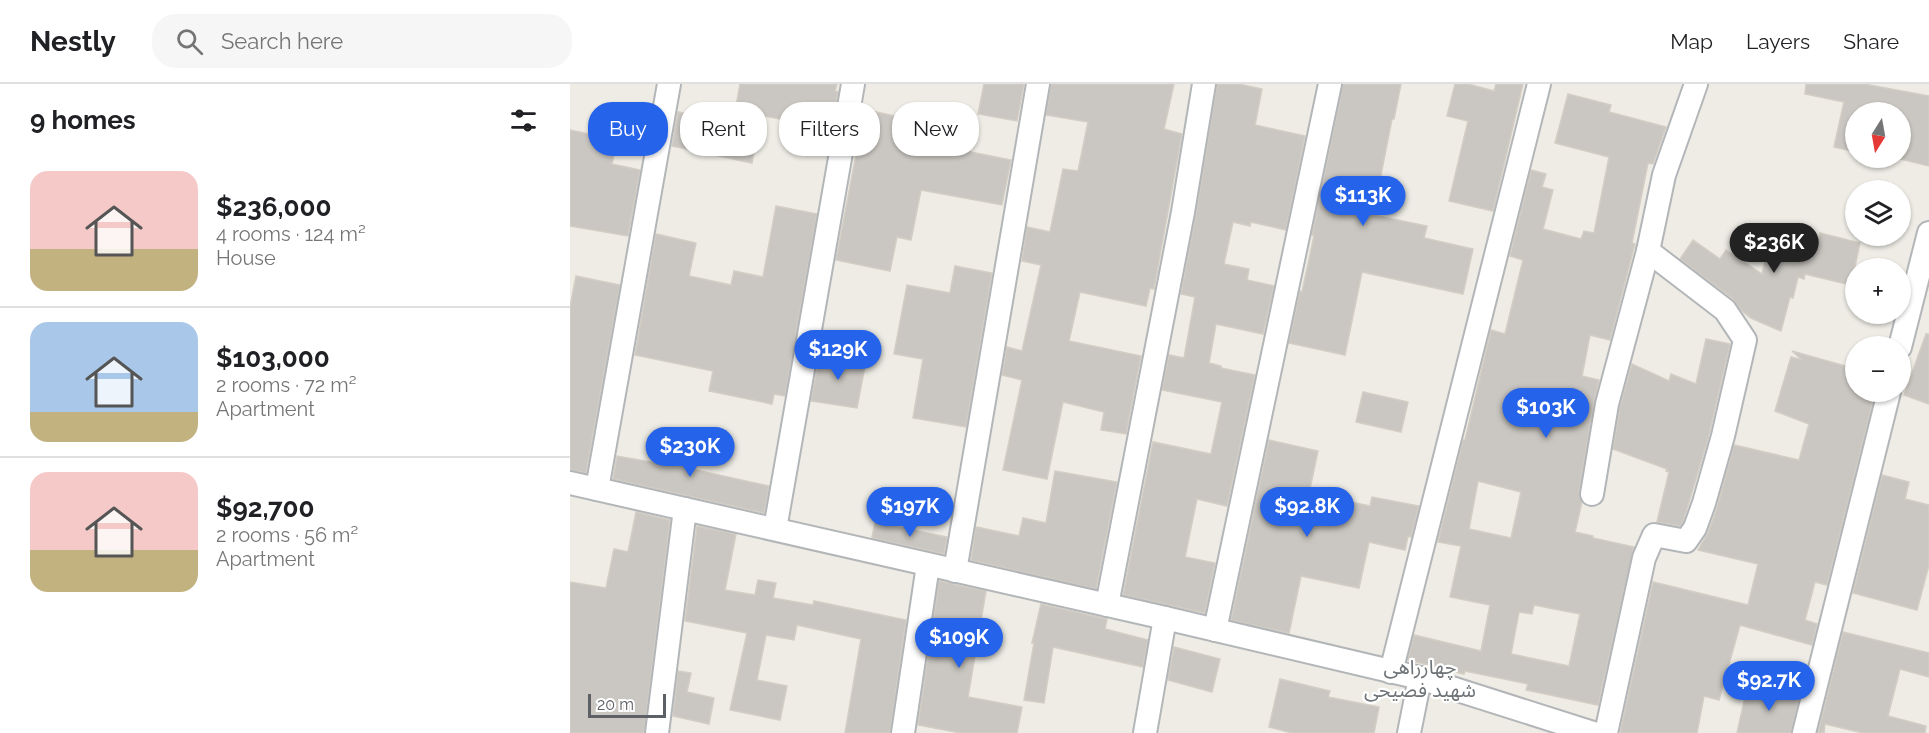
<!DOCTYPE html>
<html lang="en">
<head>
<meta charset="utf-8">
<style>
  :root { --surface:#fff; --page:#f6f6f6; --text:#202124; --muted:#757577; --line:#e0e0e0; --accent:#2563eb }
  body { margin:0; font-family:Raleway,"Noto Sans Arabic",sans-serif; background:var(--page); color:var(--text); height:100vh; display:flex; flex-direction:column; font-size:22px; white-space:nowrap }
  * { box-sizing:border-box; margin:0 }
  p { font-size:20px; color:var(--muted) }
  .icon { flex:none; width:33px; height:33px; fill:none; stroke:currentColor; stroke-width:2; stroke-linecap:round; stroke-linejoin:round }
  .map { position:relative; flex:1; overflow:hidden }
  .details { display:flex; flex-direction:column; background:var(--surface); width:570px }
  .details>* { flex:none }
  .top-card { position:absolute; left:18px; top:18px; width:570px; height:54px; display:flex; gap:12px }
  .needle { width:39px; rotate:191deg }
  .tools { position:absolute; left:1275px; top:18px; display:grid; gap:12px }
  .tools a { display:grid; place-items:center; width:66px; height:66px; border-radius:50%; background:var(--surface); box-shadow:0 2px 4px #0004; font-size:30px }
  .scale { position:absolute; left:18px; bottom:15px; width:78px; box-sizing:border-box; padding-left:6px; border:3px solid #5d6165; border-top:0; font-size:16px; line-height:21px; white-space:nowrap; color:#5d6165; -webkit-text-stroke:4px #fff; paint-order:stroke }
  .price { position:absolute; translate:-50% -51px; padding:0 14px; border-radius:21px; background:var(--accent); color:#fff; font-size:20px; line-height:39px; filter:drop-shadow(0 2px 3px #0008) }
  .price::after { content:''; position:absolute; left:50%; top:36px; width:18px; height:14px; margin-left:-9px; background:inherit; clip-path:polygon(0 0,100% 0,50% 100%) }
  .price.on { background:#222; color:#fff }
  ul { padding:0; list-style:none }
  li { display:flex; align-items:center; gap:18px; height:150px; padding:0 30px }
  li+li { border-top:2px solid var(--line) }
  li span { display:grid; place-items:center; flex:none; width:168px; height:120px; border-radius:18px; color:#555 }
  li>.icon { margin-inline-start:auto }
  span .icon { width:72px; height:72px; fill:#fffc; stroke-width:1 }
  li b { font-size:26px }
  h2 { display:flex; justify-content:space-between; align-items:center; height:72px; padding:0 30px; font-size:26px }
  .chip { padding:0 21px; border-radius:24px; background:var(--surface); box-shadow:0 2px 4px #0004; font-size:21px; line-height:54px }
  .chip.on { background:var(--accent); color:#fff }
  header { display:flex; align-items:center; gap:36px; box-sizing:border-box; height:84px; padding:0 30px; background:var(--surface); border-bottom:2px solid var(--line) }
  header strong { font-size:28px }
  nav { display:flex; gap:33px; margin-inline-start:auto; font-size:21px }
  .search { width:420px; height:54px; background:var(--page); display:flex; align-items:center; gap:15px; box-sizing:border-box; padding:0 21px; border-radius:24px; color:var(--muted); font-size:22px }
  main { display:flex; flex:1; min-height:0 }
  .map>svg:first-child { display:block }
  .building { fill:#cac7c2; stroke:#d3cdc4; stroke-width:1.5; fill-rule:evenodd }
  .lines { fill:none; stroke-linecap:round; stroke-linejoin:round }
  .street-casing { stroke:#b3b6b9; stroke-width:26 }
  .street { stroke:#fff; stroke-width:22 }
  .labels { text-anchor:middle; stroke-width:4.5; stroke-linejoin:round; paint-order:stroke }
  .neighbourhood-label { font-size:20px; fill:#6e7377; stroke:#fff }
</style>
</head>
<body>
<header>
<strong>Nestly</strong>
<div class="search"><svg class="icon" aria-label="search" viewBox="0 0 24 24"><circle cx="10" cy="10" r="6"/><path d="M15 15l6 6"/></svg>Search here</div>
<nav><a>Map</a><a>Layers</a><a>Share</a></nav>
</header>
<main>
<section class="details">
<h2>9 homes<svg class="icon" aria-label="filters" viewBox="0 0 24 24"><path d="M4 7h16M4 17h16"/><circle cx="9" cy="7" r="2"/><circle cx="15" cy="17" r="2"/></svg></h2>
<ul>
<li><span style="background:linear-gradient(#f6c9c9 65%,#c2b280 0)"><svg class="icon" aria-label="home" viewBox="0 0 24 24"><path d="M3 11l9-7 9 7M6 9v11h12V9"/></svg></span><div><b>$236,000</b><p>4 rooms · 124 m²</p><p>House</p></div></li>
<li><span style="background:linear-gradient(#a9c7e8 75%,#c2b280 0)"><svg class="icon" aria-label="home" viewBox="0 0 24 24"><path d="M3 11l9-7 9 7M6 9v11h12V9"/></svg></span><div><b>$103,000</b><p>2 rooms · 72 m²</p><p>Apartment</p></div></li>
<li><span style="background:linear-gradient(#f6c9c9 65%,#c2b280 0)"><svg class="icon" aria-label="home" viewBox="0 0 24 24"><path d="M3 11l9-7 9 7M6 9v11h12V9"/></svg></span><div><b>$92,700</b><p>2 rooms · 56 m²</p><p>Apartment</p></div></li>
</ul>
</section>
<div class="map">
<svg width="1359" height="649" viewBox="0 0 1359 649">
  <rect width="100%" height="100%" fill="#eeece5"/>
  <g class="building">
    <polygon points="170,0 267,0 265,7 268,8 261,45 190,31 182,79 102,62 108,28 163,39"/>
    <polygon points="414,0 454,0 447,37 408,30"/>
    <polygon points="481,0 604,0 594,45 612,50 584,205 580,204 576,222 510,208 499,257 571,272 556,350 531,346 534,328 493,318 477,395 433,386 452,296 432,291 437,263 452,267 471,181 452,177 457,143 480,148 493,85 508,87 518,38 476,31"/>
    <polygon points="647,0 669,0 692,5 685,41 735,52 716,146 681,138 680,142 663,138 654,180 679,185 677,196 704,202 693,250 646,240 639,279 651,282 651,284 685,291 657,422 627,415 615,473 645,479 635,529 553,511 583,358 641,370 652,318 592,306 599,271 614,274 625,213 611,210 626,130"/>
    <polygon points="773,0 831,0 824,35 822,35 803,131 857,142 854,154 903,165 893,210 792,188 775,271 719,259 730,207 732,208 744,152 742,151"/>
    <polygon points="885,0 898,0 924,7 926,0 953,0 923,127 879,117 898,37 877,32"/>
    <polygon points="1236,0 1294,0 1359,12 1359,82 1330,75 1330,28 1286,28 1286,68 1264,63 1274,18 1235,10"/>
    <path d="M998,10l43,11 -2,7 57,15 -13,37 -5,-1 -16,80 3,1 -25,96 -20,-5 -8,41 17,4 -5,22 -15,90 3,10 -7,30 18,4v2l41,9 -36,158 -72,-15 2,-6 -63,-13 -1,3 -56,-14 6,-25 67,16 9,-46 -40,-8 11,-51 -23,-4 25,-102h2l26,-110 14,4 18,-74 -13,-4 21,-86 15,4 -4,13 11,3 -10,39 38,10 3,-8 10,2 15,-76 -54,-14zM908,397l43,11 -10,46 -42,-9zM964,521l46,9 -11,52 -58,-12 8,-42 13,2z"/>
    <polygon points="365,20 399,27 391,66 441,76 432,121 351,106 341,156 327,153 320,187 266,176 290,50 288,50 292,25 362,40"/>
    <polygon points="0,46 47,56 42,80 70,86 58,152 0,142"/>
    <polygon points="206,122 247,130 215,312 204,310 202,320 139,307 143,287 65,271 86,150 126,159 119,192 161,201 164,187 193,193"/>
    <polygon points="1250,149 1290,159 1281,201 1235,190 1234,195 1228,193 1223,214 1220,213 1211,247 1181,234 1172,227 1163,215 1110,175 1123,156 1150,175 1156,166 1192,190 1200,158 1245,168"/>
    <polygon points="385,182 422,189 396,343 343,334 353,275 324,270 337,201 380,209"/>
    <polygon points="6,192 50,201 16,389 0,386 0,223"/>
    <polygon points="1356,250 1359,250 1359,320 1334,311"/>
    <polygon points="1136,255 1160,260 1138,355 1113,438 1110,442 1087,438 1099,388 1096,387 1097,385 1043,365 1050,323 1062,280 1099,297 1101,290 1126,300"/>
    <polygon points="1222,267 1286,285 1286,308 1304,313 1257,501 1245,498 1235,536 1247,540 1242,561 1170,541 1149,616 1134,612 1127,649 1050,649 1083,498 1178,521 1188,480 1128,466 1138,449 1147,424 1164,361 1229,376 1239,340 1205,327 1221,273 1232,276"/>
    <polygon points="250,269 296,277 287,324 241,317"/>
    <polygon points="793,308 838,318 831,348 786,338"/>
    <polygon points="91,353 122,359 117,384 199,402 194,429 43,395 47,372 86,379"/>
    <polygon points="699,356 748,367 739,409 800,422 802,413 849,422 841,453 838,452 835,466 799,458 789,504 731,492 719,549 661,536"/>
    <polygon points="485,387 547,398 526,505 401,476 406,443 449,452 453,434 476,439"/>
    <polygon points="1312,391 1339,398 1335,415 1359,421 1359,481 1347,526 1283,509"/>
    <polygon points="66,428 100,436 74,649 0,649 0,498 36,504 44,465 58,468"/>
    <polygon points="305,438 377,453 374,470 302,454"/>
    <polygon points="127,442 166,450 155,506 185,511 188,496 206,499 203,514 243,521 244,517 336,536 320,649 275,649 291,555 227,541 224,556 196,551 187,596 217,602 210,636 160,626 177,549 115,537"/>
    <polygon points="369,497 416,507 398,613 452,623 447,649 391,649 348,641"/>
    <polygon points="471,520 537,535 535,545 578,556 573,583 483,563 474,619 454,616 464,559 462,559"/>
    <polygon points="1273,548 1359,569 1359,593 1330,585 1318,632 1356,642 1355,649 1293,649 1255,640 1254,649 1248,649"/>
    <polygon points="604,563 650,575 642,608 598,596"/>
    <polygon points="108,587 121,589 117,608 144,614 139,640 103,632"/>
    <polygon points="710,595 760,607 758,613 809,623 804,649 722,649 699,643"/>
    <polygon points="1219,603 1231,606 1221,649 1167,649 1177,604 1216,614"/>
  </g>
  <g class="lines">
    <g class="street-casing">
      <g id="street">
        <polyline points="1330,263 1359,149"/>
        <polyline points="0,399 595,534 850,594 1023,649"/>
        <polyline points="27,405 99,0"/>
        <polyline points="1022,410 1037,320 1078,167 1094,91 1126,0"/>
        <polyline points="205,445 283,0"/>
        <polyline points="385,487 468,0"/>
        <polyline points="537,521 613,128 634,0"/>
        <polyline points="645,546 760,0"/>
        <polyline points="821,588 969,0"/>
        <polyline points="87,649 115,425"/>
        <polyline points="333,649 358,481"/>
        <polyline points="575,649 595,534"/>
        <polyline points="839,649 850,594"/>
        <polyline points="1036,649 1074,474 1084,451 1116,457 1125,444 1134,419 1153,352 1175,256 1155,226 1078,167"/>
        <polyline points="1234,649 1319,308"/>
      </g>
    </g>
    <use href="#street" class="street"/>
  </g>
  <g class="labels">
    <g class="neighbourhood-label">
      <text x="850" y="590">چهارراهی<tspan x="850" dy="23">شهید فصیحی</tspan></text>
    </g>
  </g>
</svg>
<div class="tools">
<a><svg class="needle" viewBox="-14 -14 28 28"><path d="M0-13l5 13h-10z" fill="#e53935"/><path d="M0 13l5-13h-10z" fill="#757577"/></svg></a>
<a><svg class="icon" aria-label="layers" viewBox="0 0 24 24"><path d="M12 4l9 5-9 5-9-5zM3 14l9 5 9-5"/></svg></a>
<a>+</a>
<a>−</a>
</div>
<div class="scale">20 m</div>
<b class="price" style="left:793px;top:143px">$113K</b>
<b class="price on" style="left:1204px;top:190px">$236K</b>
<b class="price" style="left:268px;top:297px">$129K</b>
<b class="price" style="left:976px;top:355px">$103K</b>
<b class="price" style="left:120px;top:394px">$230K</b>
<b class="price" style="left:340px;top:454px">$197K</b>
<b class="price" style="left:737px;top:454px">$92.8K</b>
<b class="price" style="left:389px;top:585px">$109K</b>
<b class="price" style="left:1199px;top:628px">$92.7K</b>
<div class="top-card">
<a class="chip on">Buy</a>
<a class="chip">Rent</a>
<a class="chip">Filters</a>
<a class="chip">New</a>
</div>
</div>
</main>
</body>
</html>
